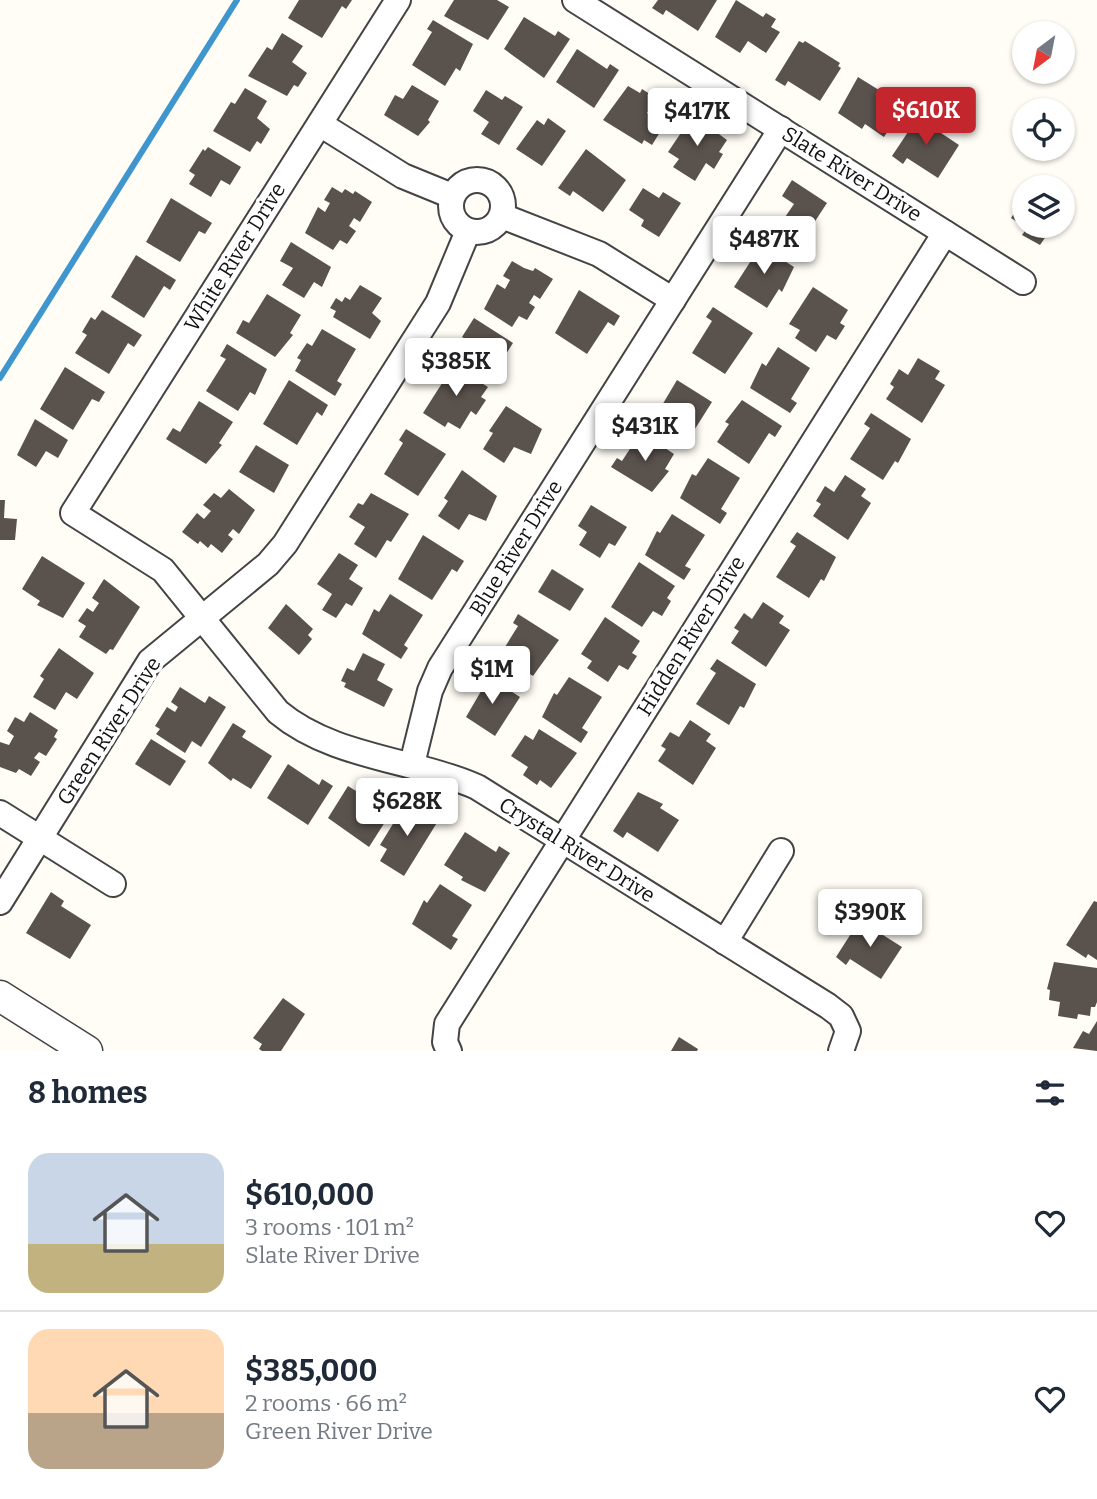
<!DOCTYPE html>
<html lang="en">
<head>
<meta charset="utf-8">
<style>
  :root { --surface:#fff; --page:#f2f2f3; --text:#1f2937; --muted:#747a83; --line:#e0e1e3; --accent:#c4262e }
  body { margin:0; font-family:Bitter,serif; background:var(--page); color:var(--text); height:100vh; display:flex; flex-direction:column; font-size:26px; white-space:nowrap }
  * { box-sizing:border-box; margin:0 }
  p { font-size:23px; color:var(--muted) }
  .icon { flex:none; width:38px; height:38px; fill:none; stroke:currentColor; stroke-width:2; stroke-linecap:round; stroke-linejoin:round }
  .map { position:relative; height:1051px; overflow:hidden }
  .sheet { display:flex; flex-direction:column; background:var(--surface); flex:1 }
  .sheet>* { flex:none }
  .needle { width:46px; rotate:212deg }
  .tools { position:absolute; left:1012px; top:21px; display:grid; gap:14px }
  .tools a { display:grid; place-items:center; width:63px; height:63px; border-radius:50%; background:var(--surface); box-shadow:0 2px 5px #0004; font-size:35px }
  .price { position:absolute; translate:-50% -60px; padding:0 16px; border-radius:7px; background:#fff; color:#222; font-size:23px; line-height:46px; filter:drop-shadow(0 2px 4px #0008) }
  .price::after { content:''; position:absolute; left:50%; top:42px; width:21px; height:16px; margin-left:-10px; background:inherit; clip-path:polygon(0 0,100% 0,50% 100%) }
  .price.on { background:var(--accent); color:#fff }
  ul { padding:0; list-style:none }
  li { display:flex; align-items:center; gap:21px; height:175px; padding:0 28px }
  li+li { border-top:2px solid var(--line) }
  li span { display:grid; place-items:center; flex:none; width:196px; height:140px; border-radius:21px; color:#555 }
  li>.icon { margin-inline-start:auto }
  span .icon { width:84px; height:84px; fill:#fffc; stroke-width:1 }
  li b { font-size:30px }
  h2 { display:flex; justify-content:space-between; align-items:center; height:84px; padding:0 28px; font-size:30px }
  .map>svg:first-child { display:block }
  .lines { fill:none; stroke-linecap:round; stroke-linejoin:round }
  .stream { stroke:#3f96cf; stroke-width:6 }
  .building { fill:#5a524d }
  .minor-casing { stroke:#444; stroke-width:28 }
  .tertiary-casing { stroke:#444; stroke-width:33 }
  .minor { stroke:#fff; stroke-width:24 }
  .tertiary { stroke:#fff; stroke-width:30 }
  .labels { text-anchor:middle; stroke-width:7; stroke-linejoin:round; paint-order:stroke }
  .street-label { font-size:21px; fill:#111; stroke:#fff }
</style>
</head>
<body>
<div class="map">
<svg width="1097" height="1051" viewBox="0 0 1097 1051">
  <rect width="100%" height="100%" fill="#fffdf5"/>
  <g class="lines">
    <polyline class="stream" points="0,378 237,0"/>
  </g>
  <g class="building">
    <polygon points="299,0 352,0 346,9 342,6 322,38 288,18"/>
    <polygon points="454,0 497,0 509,7 488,40 444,16"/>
    <polygon points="658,0 717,0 698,31 666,10 663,15 652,8"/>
    <polygon points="736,0 763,17 766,13 776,19 771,27 780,32 766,53 748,41 740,53 715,37"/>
    <polygon points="524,17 555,36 558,31 570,39 544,78 504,49"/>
    <polygon points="433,20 473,44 460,71 456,68 445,86 412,65 432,32 427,29"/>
    <polygon points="282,33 303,46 292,62 307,73 298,87 294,85 287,96 248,76 267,47 272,50"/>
    <polygon points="799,41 803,43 805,41 840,63 838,66 841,68 820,101 788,81 785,86 775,80"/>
    <polygon points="577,49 607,69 610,64 619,70 594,108 556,82"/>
    <polygon points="858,77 895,100 888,111 897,116 884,137 865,124 862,129 838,113"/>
    <polygon points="412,85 439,101 428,120 430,122 418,136 384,115 395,95 403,99"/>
    <polygon points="628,86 640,93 642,89 656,98 647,113 665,124 652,145 644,140 642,144 603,120"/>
    <polygon points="245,88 267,101 257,118 270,129 261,144 257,141 250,152 213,131 231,102 235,104"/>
    <polygon points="486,90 502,100 505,96 523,107 499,145 481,134 489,122 473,111"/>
    <polygon points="693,115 727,140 719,152 723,154 714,169 706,163 695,181 673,167 679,159 668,152"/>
    <polygon points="918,117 943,129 941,133 959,145 938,178 907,158 903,164 892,156"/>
    <polygon points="548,118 566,131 542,166 516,149 537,120 544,125"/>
    <polygon points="208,147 241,167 230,185 221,180 211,197 189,184 195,175 189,171 203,149 205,151"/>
    <polygon points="586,149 626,180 603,212 573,191 570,196 558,188"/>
    <polygon points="792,180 827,203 806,235 783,220 794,204 782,196"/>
    <polygon points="332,187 342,193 345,189 353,194 355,191 372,202 360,222 354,218 349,226 356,231 347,244 340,240 333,250 305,233 318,207 325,212 330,203 324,200"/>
    <polygon points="643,188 659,198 663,192 681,203 659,237 641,226 644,220 629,210"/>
    <polygon points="171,198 212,223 205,234 199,231 180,262 146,242"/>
    <polygon points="1024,199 1024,226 1053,226 1040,245 1022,235 1027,228 1011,218"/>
    <polygon points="291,242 331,267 322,287 314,282 304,298 282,285 293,268 280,261"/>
    <polygon points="755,242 794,267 782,292 779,289 767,308 734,287 754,256 748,253"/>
    <polygon points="136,255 176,280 170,290 164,286 144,318 111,297"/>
    <polygon points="512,261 524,268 533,271 535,268 553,279 540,299 534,295 529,303 535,307 527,320 519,316 512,327 484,309 497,284 505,289 510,280 503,276"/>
    <polygon points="360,285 382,298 372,313 381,321 370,339 333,317 336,311 330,308 336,298 342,302 345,297 350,300"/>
    <polygon points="813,287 848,310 840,323 845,326 836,340 827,335 816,352 795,338 800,330 789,324"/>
    <polygon points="579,290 620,316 614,326 608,322 587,354 555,333"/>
    <polygon points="267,294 301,315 290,333 293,335 275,357 236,333 243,320 249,323"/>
    <polygon points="713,307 753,333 725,374 692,353 712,321 706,317"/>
    <polygon points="102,310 142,335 134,347 128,343 109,374 75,353 87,335 82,332 91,317 95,320"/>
    <polygon points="474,318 513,343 502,360 498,358 488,375 472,365 482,349 462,337"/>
    <polygon points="322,329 356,349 337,381 342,384 335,396 295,371 301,360 297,358 307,343 312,346"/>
    <polygon points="227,344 267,369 255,395 250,392 238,411 206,391 226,359 220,356"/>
    <polygon points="778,347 810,368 791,399 797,403 790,413 750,388 762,363 766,366"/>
    <polygon points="918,358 940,371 935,379 945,385 922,423 886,399 894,387 890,384 899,369 908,375"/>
    <polygon points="447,362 488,387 481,397 486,400 476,415 471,411 460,429 448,422 445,427 423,413 446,377 440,373"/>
    <polygon points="65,367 105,392 99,402 92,399 73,430 40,409"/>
    <polygon points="289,380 328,405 322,416 317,412 297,445 263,424"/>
    <polygon points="677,380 712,402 688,440 649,416 653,409 658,412"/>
    <polygon points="742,400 782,426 775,437 769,433 749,464 717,442 729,424 725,422"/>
    <polygon points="199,401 233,422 219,443 222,445 206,464 166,439 173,428 180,432"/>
    <polygon points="506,406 542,429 531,454 514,447 504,463 483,449 493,433 489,431"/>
    <polygon points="871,413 911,439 898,463 895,461 883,480 850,459 870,428 864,424"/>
    <polygon points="35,419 68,440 58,458 46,451 36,467 17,455"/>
    <polygon points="406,429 446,454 418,496 384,474 403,443 399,440"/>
    <polygon points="641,432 674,454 665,469 669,471 652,492 611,467 617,458 622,461"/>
    <polygon points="256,445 289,465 274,493 239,472"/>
    <polygon points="708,458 740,478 721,509 727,513 720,524 680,498 692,474 696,476"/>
    <polygon points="462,470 497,496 486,521 469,514 459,530 438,516 448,501 444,498"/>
    <polygon points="845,475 866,489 861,496 871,503 848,540 813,516 821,504 816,501 825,486 834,492"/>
    <polygon points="229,489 255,510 239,534 233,529 228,535 233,539 222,553 211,544 208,548 200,541 198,544 182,532 197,513 204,519 211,511 203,505 214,493 221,498"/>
    <polygon points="371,493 409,514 391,542 387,540 376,558 354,544 365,527 349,517 358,503 363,505"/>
    <polygon points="0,500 5,500 4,518 17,519 15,540 0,540"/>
    <polygon points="591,505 627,527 615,546 609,543 600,558 579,545 587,532 578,526"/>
    <polygon points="672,514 705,535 685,566 691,569 684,580 645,555 657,531 660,533"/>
    <polygon points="797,532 836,557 824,581 821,579 809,598 776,577 796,546 790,542"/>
    <polygon points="423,535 464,561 457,572 452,569 432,600 398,579"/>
    <polygon points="339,553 358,565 349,579 363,588 352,606 346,603 336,618 322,610 332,594 317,584"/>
    <polygon points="42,556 85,583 63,618 37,605 40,601 22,589"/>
    <polygon points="639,562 675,586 667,598 671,601 662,616 653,611 642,627 611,607"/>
    <polygon points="552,569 584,589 570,611 538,592"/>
    <polygon points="104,579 140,607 113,650 110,649 106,654 79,637 86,626 78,621 87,608 93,612 99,603 92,598"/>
    <polygon points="390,594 423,615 404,645 408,648 401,659 362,634 374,609 379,612"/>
    <polygon points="763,602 784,616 779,623 790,630 766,667 731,643 739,631 734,628 744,613 752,619"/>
    <polygon points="286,604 313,629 308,635 312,639 299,655 268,628"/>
    <polygon points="518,614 559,640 533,676 500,655 518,626 513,623"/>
    <polygon points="605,617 640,641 632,653 637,656 628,670 619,665 608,682 587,668 592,661 581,654"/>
    <polygon points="59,648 94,673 77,699 66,692 55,710 33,697 44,679 40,676"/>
    <polygon points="363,653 385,664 377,680 393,689 384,707 344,687 346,683 341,681 347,668 354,671"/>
    <polygon points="717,659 756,684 744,708 740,706 729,725 696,704 716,673 710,669"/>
    <polygon points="484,674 520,697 495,736 466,717 484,686 479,683"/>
    <polygon points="569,677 602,697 582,728 588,732 581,743 542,717 554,693 557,695"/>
    <polygon points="180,687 205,703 209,696 226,707 201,747 192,741 185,753 156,734 160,729 155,726 167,707 175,712 178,707 171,702"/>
    <polygon points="30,712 58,730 54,737 57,739 46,756 39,752 34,758 40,762 31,776 19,769 16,773 0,767 0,742 9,745 14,736 7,731 15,717 24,722"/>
    <polygon points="690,720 711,734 706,741 716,748 693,785 658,761 666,749 661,746 670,732 679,737"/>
    <polygon points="233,723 246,731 242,737 272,756 251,789 233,778 231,781 208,763"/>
    <polygon points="539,729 577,753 551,788 540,780 537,785 523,775 528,767 511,756 525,735 533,740"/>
    <polygon points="151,739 186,761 170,786 135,764"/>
    <polygon points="288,764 319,785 322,779 333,786 308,825 267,798"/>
    <polygon points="348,786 380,806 384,800 394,808 369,847 328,818"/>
    <polygon points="638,792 663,804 660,808 679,820 658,852 627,832 623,838 613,831"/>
    <polygon points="407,801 438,821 404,876 380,861 387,849 380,845"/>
    <polygon points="465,832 496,852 499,846 510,853 485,892 461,880 463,877 444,865"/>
    <polygon points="440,884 472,905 452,936 458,939 451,950 412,924 424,900 427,903"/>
    <polygon points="51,892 64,901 61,906 91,925 70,959 26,933"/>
    <polygon points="1094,901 1097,902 1097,960 1088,954 1086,958 1066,945"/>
    <polygon points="861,918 886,931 883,935 902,947 881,979 850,959 846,965 836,957"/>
    <polygon points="1054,962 1097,968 1097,1002 1095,1007 1091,1007 1090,1016 1078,1014 1077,1019 1058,1016 1060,1002 1049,1000 1050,990 1047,989"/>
    <polygon points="283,998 305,1014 281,1051 262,1051 259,1049 262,1044 253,1038"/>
    <polygon points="1097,1021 1097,1051 1073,1048 1083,1031 1089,1034"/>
    <polygon points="679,1037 698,1049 697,1051 671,1051"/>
  </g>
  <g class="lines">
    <g class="minor-casing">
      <g id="minor">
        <path d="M398,0l-325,513 90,57 115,142c55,46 135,47 199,75l351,219 13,10 7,15 -7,20"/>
        <polyline points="575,0 1023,282"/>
        <polyline points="320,124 403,176 452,196"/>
        <circle cx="477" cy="206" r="26"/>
        <polyline points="502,216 599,254 673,300"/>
        <polyline points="412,764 430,691 440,668 781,129"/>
        <polyline points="0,813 113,884"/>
        <polyline points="0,902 150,661 268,564 285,544 438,303 468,231"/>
        <polyline points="725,942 781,851"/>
        <polyline points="449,1051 445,1042 447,1024 945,233"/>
      </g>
    </g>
    <g class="tertiary-casing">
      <polyline id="tertiary" points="0,996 87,1051"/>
    </g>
    <use href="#minor" class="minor"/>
    <use href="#tertiary" class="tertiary"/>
  </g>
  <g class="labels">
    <g class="street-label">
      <text transform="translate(852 174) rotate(32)" y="7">Slate River Drive</text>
      <text transform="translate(235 257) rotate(-58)" y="7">White River Drive</text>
      <text transform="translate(516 548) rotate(-58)" y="7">Blue River Drive</text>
      <text transform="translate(691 636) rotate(-58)" y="7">Hidden River Drive</text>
      <text transform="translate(109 731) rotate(-57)" y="7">Green River Drive</text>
      <text transform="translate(577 850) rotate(32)" y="7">Crystal River Drive</text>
    </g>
  </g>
</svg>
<div class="tools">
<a><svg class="needle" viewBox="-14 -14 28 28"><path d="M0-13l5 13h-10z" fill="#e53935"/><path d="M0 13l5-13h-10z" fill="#747a83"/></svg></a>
<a><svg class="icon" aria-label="locate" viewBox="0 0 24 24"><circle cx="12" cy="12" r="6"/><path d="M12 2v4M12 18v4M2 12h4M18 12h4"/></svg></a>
<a><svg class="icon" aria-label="layers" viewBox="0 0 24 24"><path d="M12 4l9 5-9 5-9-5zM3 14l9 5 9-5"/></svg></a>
</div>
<b class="price on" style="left:926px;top:147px">$610K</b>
<b class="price" style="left:697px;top:148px">$417K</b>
<b class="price" style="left:764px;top:276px">$487K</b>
<b class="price" style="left:456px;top:398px">$385K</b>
<b class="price" style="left:645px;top:463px">$431K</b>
<b class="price" style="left:492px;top:706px">$1M</b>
<b class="price" style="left:407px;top:838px">$628K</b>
<b class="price" style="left:870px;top:949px">$390K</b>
</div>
<section class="sheet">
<h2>8 homes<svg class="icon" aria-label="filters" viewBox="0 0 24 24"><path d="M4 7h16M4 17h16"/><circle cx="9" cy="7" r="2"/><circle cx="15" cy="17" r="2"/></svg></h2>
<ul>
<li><span style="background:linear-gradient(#c9d6e8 65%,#c2b280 0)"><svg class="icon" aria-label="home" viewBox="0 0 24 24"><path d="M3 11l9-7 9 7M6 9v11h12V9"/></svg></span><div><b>$610,000</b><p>3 rooms · 101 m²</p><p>Slate River Drive</p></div><svg class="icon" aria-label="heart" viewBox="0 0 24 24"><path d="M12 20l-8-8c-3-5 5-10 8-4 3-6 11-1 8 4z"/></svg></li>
<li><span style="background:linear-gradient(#ffd9b3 60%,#b9a48a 0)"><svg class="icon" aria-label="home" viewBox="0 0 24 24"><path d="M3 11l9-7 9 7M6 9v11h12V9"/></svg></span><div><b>$385,000</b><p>2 rooms · 66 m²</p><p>Green River Drive</p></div><svg class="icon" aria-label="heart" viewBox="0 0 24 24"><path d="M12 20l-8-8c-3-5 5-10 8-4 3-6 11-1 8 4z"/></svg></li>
</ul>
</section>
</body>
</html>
